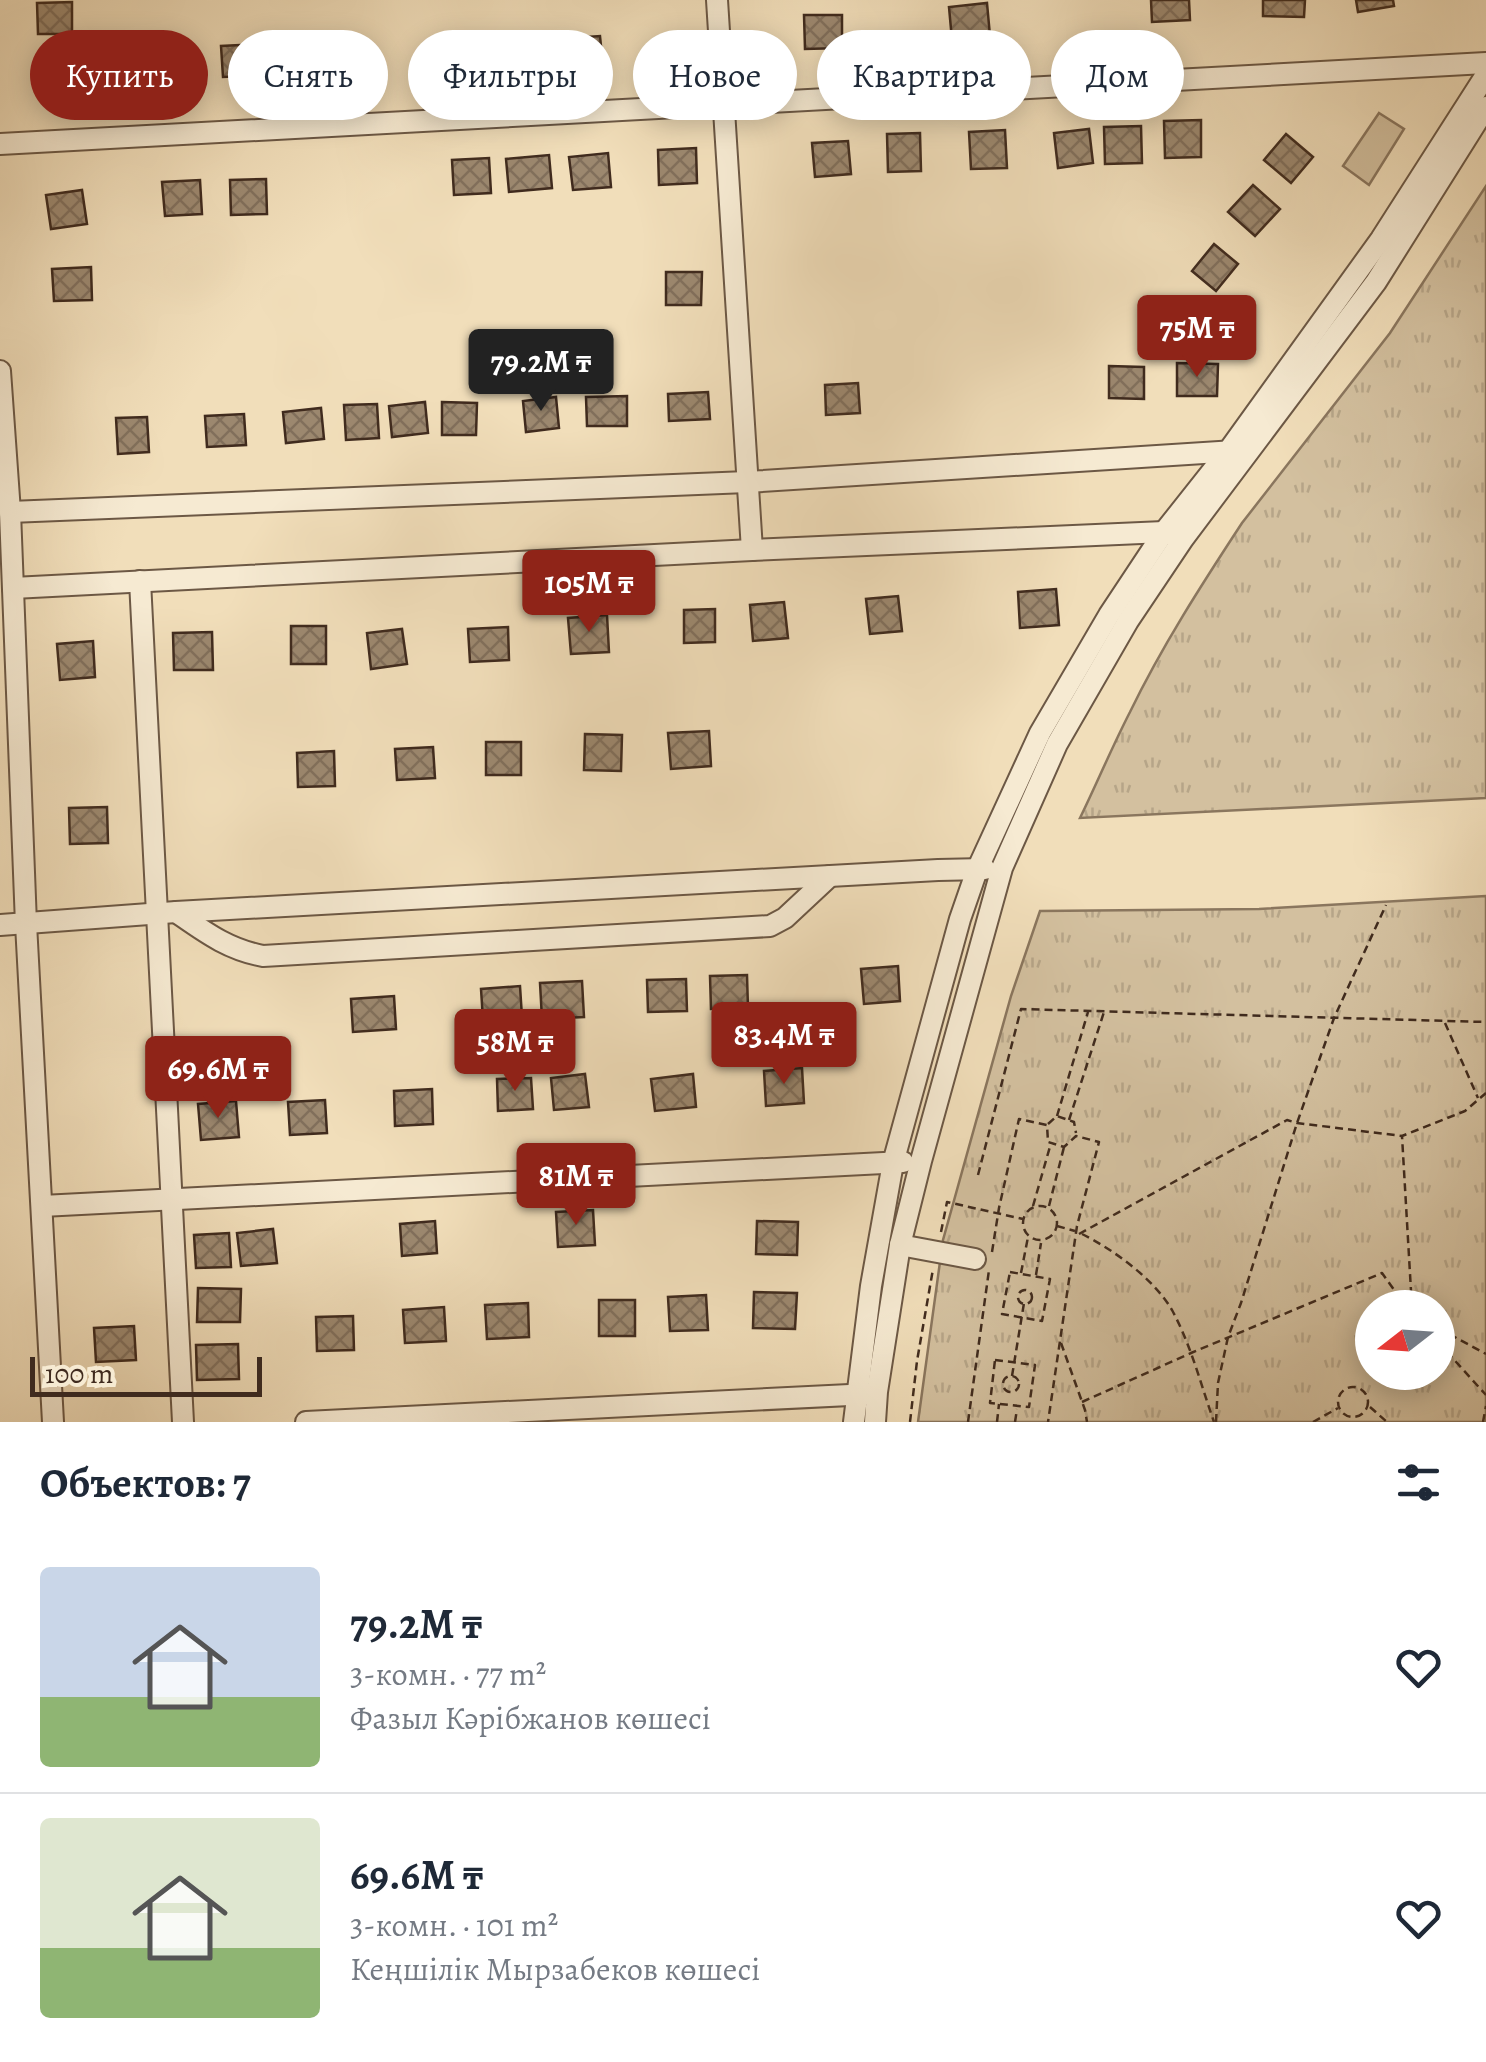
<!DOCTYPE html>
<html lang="ru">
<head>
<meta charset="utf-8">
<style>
  :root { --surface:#fff; --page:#f6f6f7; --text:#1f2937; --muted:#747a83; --line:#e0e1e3; --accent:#8f2418 }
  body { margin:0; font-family:Alegreya,serif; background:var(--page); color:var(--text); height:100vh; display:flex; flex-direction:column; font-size:38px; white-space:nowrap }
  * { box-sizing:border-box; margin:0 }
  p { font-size:32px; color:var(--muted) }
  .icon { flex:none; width:55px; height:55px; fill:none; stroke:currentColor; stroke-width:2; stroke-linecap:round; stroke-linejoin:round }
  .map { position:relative; height:1422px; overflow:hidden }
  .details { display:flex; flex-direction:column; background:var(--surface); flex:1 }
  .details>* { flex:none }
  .hud { position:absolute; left:30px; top:30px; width:1428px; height:90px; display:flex; gap:20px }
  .needle { width:65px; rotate:253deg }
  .tools { position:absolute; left:1355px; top:1290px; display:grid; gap:20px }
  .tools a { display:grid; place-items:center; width:100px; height:100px; border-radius:50%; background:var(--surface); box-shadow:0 5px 25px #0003; font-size:50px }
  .scale { position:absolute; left:30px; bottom:25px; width:232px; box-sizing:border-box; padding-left:10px; border:5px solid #402b1e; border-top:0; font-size:28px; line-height:35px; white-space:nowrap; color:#402b1e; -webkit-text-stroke:8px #f6ead2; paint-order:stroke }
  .price { position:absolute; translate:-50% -85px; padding:0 22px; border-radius:10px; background:var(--accent); color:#fff; font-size:32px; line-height:65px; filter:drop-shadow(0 2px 5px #0008) }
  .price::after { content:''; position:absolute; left:50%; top:60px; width:30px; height:22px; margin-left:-15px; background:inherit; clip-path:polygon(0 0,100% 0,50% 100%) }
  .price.on { background:#222; color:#fff }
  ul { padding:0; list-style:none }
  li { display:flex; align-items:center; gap:30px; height:250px; padding:0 40px }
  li+li { border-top:2px solid var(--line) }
  li span { display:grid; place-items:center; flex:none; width:280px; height:200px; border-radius:10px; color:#555 }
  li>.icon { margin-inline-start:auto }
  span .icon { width:120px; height:120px; fill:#fffc; stroke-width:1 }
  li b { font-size:42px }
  h2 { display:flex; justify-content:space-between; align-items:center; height:120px; padding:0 40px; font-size:42px }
  .chip { padding:0 35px; border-radius:45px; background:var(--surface); box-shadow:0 5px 25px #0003; font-size:35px; line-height:90px }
  .chip.on { background:var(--accent); color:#fff }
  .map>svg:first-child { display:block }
  .park { fill:url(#park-tufts); stroke:#8a765e; stroke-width:2.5; fill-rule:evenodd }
  .garden { fill:#d3c09f; stroke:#8a765e; stroke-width:2.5 }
  .building { fill:url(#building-cross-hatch); stroke:#402b1e; stroke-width:2.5 }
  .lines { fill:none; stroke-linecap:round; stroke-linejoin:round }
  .minor-casing { stroke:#6c5845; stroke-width:24 }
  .path { stroke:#402b1e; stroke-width:2.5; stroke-dasharray:8 5; stroke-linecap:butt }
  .minor { stroke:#f6ead2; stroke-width:20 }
</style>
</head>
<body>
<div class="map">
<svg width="1486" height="1422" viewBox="0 0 1486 1422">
  <defs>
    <pattern id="park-tufts" width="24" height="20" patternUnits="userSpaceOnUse" patternTransform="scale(2.5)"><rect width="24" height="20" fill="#d3c09f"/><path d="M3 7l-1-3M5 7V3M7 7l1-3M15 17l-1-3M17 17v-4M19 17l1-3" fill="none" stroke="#b6a588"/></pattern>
    <pattern id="building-cross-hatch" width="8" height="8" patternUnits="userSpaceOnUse" patternTransform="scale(2.5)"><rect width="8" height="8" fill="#9c886f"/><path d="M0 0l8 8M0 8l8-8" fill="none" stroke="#816f5b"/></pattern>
  </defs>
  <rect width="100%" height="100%" fill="#f1deba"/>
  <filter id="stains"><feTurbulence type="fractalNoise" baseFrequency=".002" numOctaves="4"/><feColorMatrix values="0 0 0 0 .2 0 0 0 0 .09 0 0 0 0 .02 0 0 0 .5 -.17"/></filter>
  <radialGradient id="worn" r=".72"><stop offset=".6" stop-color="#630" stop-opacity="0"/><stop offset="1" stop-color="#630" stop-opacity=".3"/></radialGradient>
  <g class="park">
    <path d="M1486,186v612l-406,20c17,-35 32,-71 50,-106 32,-66 72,-128 112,-189l148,-190z"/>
    <path d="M1486,896v526h-568l25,-182 68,-244 29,-85 219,-2zM1372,1308h66v64h-66z"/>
  </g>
  <polygon class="garden" points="1379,113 1404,129 1369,185 1343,166"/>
  <g class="building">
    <polygon points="1151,0 1189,0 1190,20 1152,22"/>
    <polygon points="1263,0 1305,0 1304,17 1263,16"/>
    <polygon points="1356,0 1393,0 1394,6 1358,12"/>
    <polygon points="72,2 72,34 38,34 37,3"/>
    <polygon points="987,3 990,36 952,40 949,7"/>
    <polygon points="804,15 842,15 842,48 805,49"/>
    <polygon points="600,36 603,66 559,69 557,39"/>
    <polygon points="541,37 543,71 506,73 503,39"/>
    <polygon points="483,40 487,75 448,78 444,43"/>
    <polygon points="191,44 194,77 158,80 155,47"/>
    <polygon points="263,44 264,75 223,77 221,46"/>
    <polygon points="1201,120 1201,157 1165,158 1164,121"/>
    <polygon points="1141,126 1142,163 1105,164 1104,127"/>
    <polygon points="1089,129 1093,163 1058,168 1054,133"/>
    <polygon points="1005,130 1007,168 971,169 969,132"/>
    <polygon points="920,133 921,171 888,172 887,134"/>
    <polygon points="1286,134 1313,157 1291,183 1264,160"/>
    <polygon points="848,141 851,174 815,177 812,143"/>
    <polygon points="696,148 697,183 659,185 658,150"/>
    <polygon points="608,153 611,187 573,190 569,157"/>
    <polygon points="549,155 552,188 509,192 506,159"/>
    <polygon points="489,158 491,193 454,195 452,160"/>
    <polygon points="266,179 267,214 231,215 230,180"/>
    <polygon points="200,180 202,214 165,216 162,182"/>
    <polygon points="1253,185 1280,209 1255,236 1228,212"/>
    <polygon points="82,190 87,224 51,229 46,195"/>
    <polygon points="1214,244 1238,264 1216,291 1192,271"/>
    <polygon points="91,267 92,300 54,301 52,269"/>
    <polygon points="666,272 702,272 701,305 666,305"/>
    <polygon points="1177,363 1218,364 1217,396 1177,396"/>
    <polygon points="1109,366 1144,367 1144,399 1109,398"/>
    <polygon points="858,383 860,413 826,415 825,385"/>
    <polygon points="708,392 710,419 669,421 668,394"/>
    <polygon points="627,396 627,426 587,426 586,397"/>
    <polygon points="556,397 559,428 526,432 523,401"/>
    <polygon points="425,402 428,433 392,437 389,406"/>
    <polygon points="442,402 477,403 476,435 442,435"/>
    <polygon points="377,404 379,438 346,440 344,405"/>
    <polygon points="321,408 324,439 286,443 283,412"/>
    <polygon points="244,414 246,445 207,447 205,416"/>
    <polygon points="147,417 149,452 118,454 116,418"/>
    <polygon points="1056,589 1059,625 1020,628 1018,592"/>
    <polygon points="898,596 902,631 870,634 866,599"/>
    <polygon points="784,602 788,638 753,641 750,605"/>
    <polygon points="715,609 715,642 684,643 684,610"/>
    <polygon points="607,615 609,652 571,654 568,618"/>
    <rect x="291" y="626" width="35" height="38"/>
    <polygon points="508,627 509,660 470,662 468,629"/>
    <polygon points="402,629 407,664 371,669 367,633"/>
    <polygon points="212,632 213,670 174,670 173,633"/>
    <polygon points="93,641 95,677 60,680 57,644"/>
    <polygon points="709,731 711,766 671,769 668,733"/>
    <polygon points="585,734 622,735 621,771 584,770"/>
    <rect x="486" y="742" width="35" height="33"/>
    <polygon points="433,747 435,778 397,780 395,749"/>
    <polygon points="334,751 335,786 298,787 297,753"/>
    <polygon points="107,807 108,843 70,844 69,808"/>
    <polygon points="898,966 900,1001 864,1004 861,969"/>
    <polygon points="747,975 748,1008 711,1009 710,976"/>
    <polygon points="686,979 687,1011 648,1012 647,980"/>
    <polygon points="582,981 584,1017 542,1019 540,983"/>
    <polygon points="520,986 522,1017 483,1020 481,989"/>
    <polygon points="394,996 396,1029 353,1032 351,999"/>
    <polygon points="227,1038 230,1072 195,1074 193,1040"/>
    <polygon points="802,1068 804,1103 766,1106 764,1071"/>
    <polygon points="585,1074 589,1107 554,1110 551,1078"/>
    <polygon points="693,1074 696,1107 655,1111 651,1079"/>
    <polygon points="531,1078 533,1109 498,1111 497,1079"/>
    <polygon points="432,1089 433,1124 395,1126 394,1091"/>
    <polygon points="325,1100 327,1133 290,1135 288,1102"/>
    <polygon points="236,1101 239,1137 201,1140 198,1104"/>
    <polygon points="593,1210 595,1245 558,1247 556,1212"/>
    <polygon points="435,1221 437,1253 402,1256 400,1224"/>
    <polygon points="757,1221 798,1222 797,1255 756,1254"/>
    <polygon points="273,1229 277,1263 241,1266 237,1233"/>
    <polygon points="229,1233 231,1267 196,1268 194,1235"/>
    <polygon points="198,1288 241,1289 240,1322 197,1322"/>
    <polygon points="754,1292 797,1293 795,1329 753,1328"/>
    <polygon points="706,1295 708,1330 670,1331 668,1297"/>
    <rect x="599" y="1300" width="36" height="36"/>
    <polygon points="528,1303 529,1337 487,1339 485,1305"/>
    <polygon points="444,1307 446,1341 405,1343 403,1310"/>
    <polygon points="353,1316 354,1350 317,1351 316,1317"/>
    <polygon points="134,1326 136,1360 96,1362 94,1328"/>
    <polygon points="238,1344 239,1379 197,1380 196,1345"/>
  </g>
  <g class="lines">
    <g class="minor-casing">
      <g id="minor">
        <polyline points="717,0 752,550"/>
        <polyline points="0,144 1486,63"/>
        <polyline points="0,371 10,512 26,924 53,1422"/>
        <polyline points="10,512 747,482 1235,451"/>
        <polyline points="140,581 183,1422"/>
        <polyline points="13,588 752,550 1164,532 1170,534"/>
        <path d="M176,912c29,20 51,37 87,44l507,-30 15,-8 45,-42"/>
        <polyline points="0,925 176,912 938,870 985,869"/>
        <polyline points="42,1206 903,1162"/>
        <polyline points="900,1245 975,1259"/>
        <polyline points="306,1422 870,1394"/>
        <polyline points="854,1422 871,1286 893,1163 960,919 977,870 1040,733 1109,615 1164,532 1229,450 1381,239 1486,75"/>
        <polyline points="875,1422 877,1392 900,1245 921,1161 1002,868 1057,744 1128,621 1183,539 1376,282 1486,107"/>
      </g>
    </g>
    <g class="path">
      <polyline points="1445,1023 1478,1098"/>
      <polyline points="1057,1116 1088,1012"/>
      <polyline points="1069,1120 1104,1012"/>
      <polyline points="1048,1124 1057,1116 1074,1122 1076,1133"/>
      <polyline points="978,1175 1021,1009 1486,1022"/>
      <polyline points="1033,1206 1051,1143"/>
      <polyline points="1049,1206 1064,1147"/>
      <circle cx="1040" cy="1223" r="17"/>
      <polyline points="1057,1226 1075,1231"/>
      <polyline points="941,1232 947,1202 1023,1219"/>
      <polyline points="1079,1234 1287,1120 1297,1123 1402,1136"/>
      <path d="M1082,1234c32,16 72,45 90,76 19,35 29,75 42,112"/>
      <polyline points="992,1252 999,1208 1019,1119 1047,1125 1048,1142 1064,1147 1076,1136 1099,1142 1077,1226 1048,1422"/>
      <polygon points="1010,1272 1050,1279 1042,1321 1002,1314"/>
      <polyline points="1021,1273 1028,1237"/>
      <polyline points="1036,1275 1041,1243"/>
      <circle cx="1025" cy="1297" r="7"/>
      <polyline points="1412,1308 1402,1136 1465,1111 1486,1093"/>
      <polyline points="1438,1328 1486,1354"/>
      <polyline points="1438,1342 1486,1395"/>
      <polyline points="1061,1343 1085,1410 1087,1422"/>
      <polygon points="995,1360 1035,1365 1029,1407 990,1403"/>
      <circle cx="1011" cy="1384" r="8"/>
      <polyline points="1012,1376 1024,1303"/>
      <circle cx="1353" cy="1402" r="15"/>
      <polyline points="1082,1402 1191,1353 1382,1273 1407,1308"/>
      <polyline points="1370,1407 1387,1422"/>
      <polyline points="910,1422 917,1361 933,1269"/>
      <polyline points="968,1422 989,1270"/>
      <polyline points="997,1422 999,1404"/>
      <polyline points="1015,1422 1017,1409"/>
      <polyline points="1216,1422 1218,1383 1228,1337 1241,1303 1297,1123 1334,1018 1386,905"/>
      <polyline points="1313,1422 1338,1408"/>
      <polyline points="1483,1422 1486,1406"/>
    </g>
    <use href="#minor" class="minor"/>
  </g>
  <rect width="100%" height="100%" filter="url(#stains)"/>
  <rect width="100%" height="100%" fill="url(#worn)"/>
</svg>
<div class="tools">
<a><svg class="needle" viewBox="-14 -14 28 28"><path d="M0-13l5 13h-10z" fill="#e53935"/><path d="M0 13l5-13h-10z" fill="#747a83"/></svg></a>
</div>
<div class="scale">100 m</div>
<b class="price" style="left:1197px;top:380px">75M ₸</b>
<b class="price on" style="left:541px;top:414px">79.2M ₸</b>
<b class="price" style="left:589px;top:635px">105M ₸</b>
<b class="price" style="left:784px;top:1087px">83.4M ₸</b>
<b class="price" style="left:515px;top:1094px">58M ₸</b>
<b class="price" style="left:218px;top:1121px">69.6M ₸</b>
<b class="price" style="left:576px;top:1228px">81M ₸</b>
<div class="hud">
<a class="chip on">Купить</a>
<a class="chip">Снять</a>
<a class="chip">Фильтры</a>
<a class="chip">Новое</a>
<a class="chip">Квартира</a>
<a class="chip">Дом</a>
</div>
</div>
<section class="details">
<h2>Объектов: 7<svg class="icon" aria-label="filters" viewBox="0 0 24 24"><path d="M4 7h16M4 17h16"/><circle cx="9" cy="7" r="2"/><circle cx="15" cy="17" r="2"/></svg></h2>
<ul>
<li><span style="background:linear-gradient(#c9d6e8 65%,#8fb573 0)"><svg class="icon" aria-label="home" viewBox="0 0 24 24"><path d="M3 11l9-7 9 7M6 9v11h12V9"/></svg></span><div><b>79.2M ₸</b><p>3-комн. · 77 m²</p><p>Фазыл Кәрібжанов көшесі</p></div><svg class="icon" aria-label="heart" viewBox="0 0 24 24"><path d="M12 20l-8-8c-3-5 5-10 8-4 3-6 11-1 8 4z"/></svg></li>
<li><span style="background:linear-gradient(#dfe7d0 65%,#8fb573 0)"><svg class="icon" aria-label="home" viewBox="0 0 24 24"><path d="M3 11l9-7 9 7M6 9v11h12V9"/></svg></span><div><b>69.6M ₸</b><p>3-комн. · 101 m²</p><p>Кеңшілік Мырзабеков көшесі</p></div><svg class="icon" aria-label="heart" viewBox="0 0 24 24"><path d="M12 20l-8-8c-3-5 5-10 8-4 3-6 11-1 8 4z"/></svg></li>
</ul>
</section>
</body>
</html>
